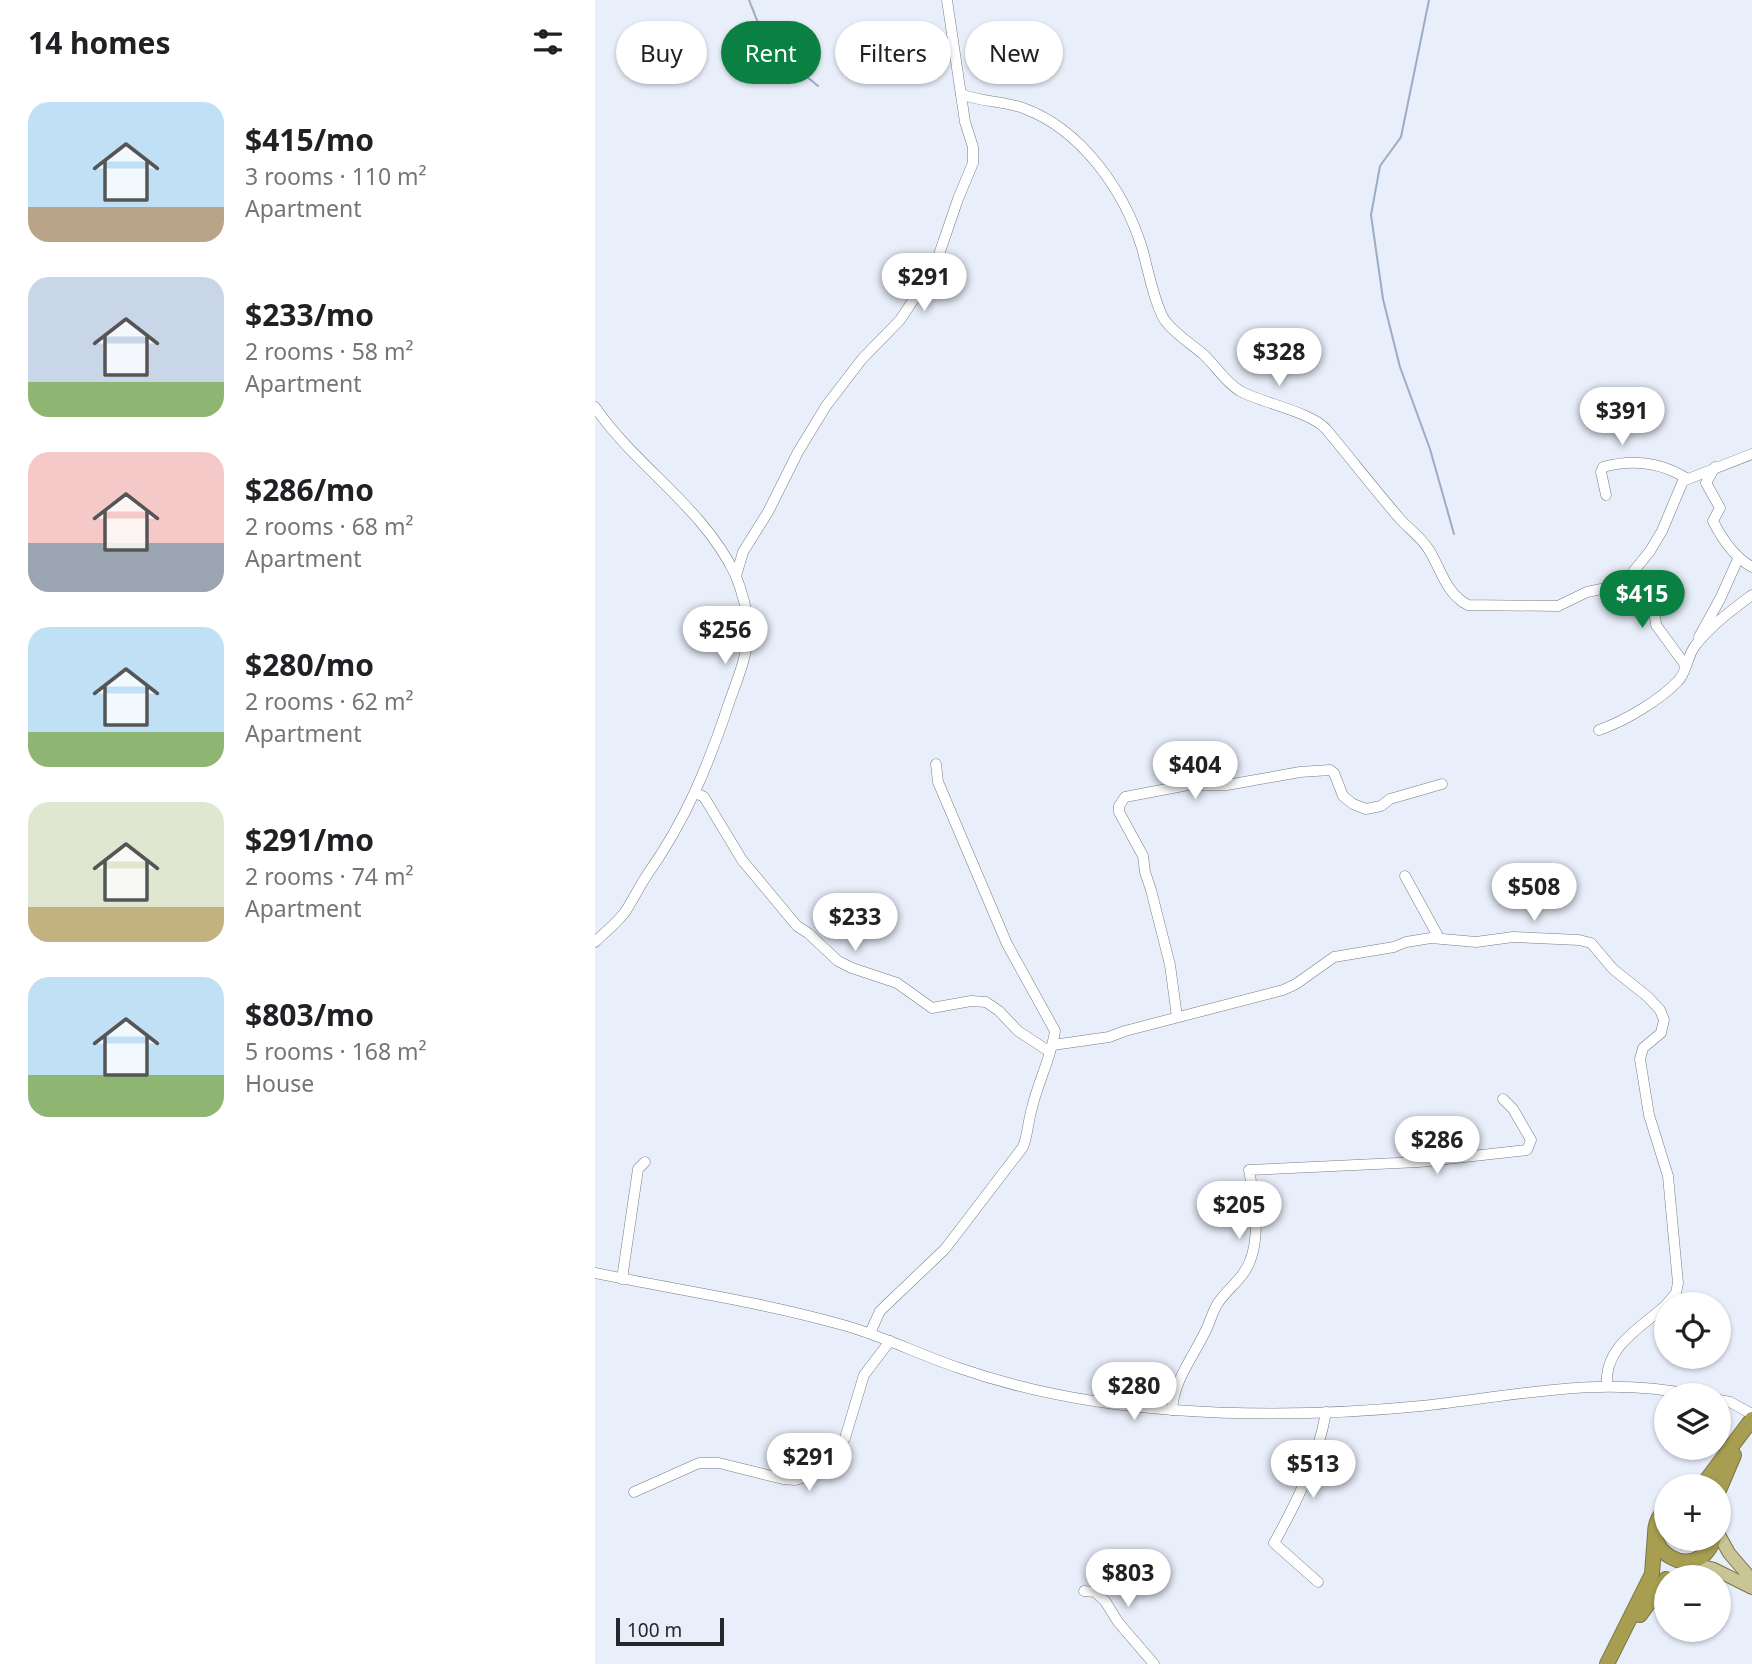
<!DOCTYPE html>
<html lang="en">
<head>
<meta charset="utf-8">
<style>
  :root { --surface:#fff; --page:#f6f6f6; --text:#202124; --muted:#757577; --accent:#0b8043 }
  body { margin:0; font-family:"Noto Sans",sans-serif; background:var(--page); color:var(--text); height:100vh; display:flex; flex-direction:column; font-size:26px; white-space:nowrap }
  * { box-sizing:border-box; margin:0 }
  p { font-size:23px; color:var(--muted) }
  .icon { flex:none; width:38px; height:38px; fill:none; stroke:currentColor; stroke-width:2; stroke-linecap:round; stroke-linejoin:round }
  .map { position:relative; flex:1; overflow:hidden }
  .details { display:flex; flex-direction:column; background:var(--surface); width:595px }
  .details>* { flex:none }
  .banner { position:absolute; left:21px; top:21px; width:665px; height:63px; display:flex; gap:14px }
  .controls { position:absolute; left:1059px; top:1292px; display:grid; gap:14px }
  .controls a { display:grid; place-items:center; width:77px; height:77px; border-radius:50%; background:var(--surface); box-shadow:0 2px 5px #0004; font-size:35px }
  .scale { position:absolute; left:21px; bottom:18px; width:108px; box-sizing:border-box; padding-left:7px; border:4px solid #24272b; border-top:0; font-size:19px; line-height:24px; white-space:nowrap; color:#24272b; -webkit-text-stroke:5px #e8eefa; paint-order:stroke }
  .price { position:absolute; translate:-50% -60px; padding:0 16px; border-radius:24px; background:#fff; color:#222; font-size:23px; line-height:46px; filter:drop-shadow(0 2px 4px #0008) }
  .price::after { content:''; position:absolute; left:50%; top:42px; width:21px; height:16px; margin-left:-10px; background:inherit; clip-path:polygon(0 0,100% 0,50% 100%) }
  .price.active { background:var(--accent); color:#fff }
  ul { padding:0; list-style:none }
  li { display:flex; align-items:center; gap:21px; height:175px; padding:0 28px }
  li span { display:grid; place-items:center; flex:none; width:196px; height:140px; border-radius:21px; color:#555 }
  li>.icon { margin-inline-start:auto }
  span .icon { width:84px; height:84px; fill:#fffc; stroke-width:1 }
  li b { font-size:30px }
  h2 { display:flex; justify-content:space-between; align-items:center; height:84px; padding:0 28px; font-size:30px }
  .tag { padding:0 24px; border-radius:32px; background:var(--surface); box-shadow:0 2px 5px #0004; font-size:24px; line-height:63px }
  .tag.active { background:var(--accent); color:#fff }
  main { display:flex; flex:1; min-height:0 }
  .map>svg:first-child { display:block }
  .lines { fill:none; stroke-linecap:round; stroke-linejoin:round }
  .stream { stroke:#9cacc6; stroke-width:2 }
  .minor-casing { stroke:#767c86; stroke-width:11 }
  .major-casing { stroke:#797444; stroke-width:14 }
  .highway-casing { stroke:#797444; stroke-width:16 }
  .minor { stroke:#fff; stroke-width:10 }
  .major { stroke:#cac597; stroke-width:12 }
  .highway { stroke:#a79e51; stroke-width:14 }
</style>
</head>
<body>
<main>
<section class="details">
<h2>14 homes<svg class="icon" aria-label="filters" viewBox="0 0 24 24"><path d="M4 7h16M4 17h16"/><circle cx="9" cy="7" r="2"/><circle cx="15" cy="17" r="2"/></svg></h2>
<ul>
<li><span style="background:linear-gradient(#bfe0f5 75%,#b9a48a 0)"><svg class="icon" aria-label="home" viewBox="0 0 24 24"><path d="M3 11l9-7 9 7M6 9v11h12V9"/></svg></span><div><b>$415/mo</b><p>3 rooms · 110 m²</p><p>Apartment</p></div></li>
<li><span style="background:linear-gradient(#c9d6e8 75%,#8fb573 0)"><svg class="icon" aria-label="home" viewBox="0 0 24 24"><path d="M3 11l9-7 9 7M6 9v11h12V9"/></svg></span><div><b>$233/mo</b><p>2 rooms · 58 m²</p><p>Apartment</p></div></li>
<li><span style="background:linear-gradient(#f6c9c9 65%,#9aa5b1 0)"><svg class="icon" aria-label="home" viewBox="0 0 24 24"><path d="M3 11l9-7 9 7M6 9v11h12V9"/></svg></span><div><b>$286/mo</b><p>2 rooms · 68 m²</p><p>Apartment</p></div></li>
<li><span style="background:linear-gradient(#bfe0f5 75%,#8fb573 0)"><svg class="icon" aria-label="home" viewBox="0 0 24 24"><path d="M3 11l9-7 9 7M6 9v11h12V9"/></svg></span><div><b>$280/mo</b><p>2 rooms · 62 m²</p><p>Apartment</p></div></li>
<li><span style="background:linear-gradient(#dfe7d0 75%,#c2b280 0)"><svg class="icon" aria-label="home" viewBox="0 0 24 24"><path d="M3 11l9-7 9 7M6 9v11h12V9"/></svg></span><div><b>$291/mo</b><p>2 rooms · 74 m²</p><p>Apartment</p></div></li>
<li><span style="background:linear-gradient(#bfe0f5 70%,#8fb573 0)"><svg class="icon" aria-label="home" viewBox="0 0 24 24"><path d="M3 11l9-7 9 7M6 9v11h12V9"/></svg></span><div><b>$803/mo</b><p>5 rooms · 168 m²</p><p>House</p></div></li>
</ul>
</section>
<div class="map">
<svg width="1157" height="1664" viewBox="0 0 1157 1664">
  <rect width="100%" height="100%" fill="#e8eefa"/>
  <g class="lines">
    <g class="stream">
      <polyline points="154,0 171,43 223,86"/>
      <polyline points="834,0 806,137 785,166 776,215 788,299 805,367 835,449 859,534"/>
    </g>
    <g class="minor-casing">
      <g id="minor">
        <path d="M366,94c20,8 42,7 62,14 58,21 101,82 119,140 5,17 14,64 25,75 10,12 24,21 36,31 13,12 21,27 37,37 22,12 71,21 86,38 25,30 49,61 74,90 9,10 22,19 29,31 12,19 17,44 39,55l90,1 29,-14 19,-4 23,-11 21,-26 12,-20 21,-50 69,-27"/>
        <path d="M0,407c41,60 108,100 140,167 7,16 13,39 13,57 0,24 -11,49 -19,72 -21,63 -43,117 -82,172 -8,12 -14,25 -22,37 -8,11 -20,20 -30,30"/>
        <path d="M1120,467l-9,16 14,25 -7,13c9,18 21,36 39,46"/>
        <path d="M1011,495l-5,-23 2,-5c29,-8 57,-5 83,11"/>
        <polyline points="141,576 148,552 173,512 203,452 231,406 267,359 305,320 339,269 363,199 378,163 378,147 370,122 352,0"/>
        <path d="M1034,577c7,17 27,28 27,48l30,41"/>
        <polyline points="1104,637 1125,599 1143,559"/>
        <path d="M1004,730c26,-9 61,-30 79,-49 9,-9 9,-25 17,-35 15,-20 37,-36 57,-51"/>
        <polyline points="101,793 109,797 147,860 202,926 213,933 243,961 257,968 302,983 337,1008 376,1001 391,1002 404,1011 423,1031 455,1052"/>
        <polyline points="810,876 844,938"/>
        <polyline points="582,1017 575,965 556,890 550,872 548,856 524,812 524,806 530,797 593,785 632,785 705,772 735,770 739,773 748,796 758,804 771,809 786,806 795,799 847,784"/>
        <polyline points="458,1045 514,1037 530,1031 688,990 701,984 739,957 799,947 811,942 836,938 881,942 918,937 984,940 996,943 1018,969 1053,997 1065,1010 1069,1020 1066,1033 1048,1048 1045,1059 1054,1115 1073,1176 1083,1283 1081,1293 1072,1304"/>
        <path d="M0,1273c82,17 167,29 248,52 40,11 77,30 116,43 69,24 142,37 215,42 81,6 166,4 247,-4 96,-10 177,-31 274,-11"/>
        <polyline points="27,1279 43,1169 50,1162"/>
        <path d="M275,1333l10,-22 65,-62 78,-102c5,-13 5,-26 9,-39 6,-26 19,-50 23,-77l-48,-87 -69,-162 -2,-18"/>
        <path d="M1012,1385c-3,-39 34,-57 59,-80"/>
        <polyline points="1124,1400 1135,1402 1157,1414"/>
        <path d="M577,1410c2,-30 20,-51 33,-78 5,-9 7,-20 13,-29 10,-15 26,-25 32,-42 11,-28 4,-63 -1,-91l170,-8 108,-12 4,-10 -18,-31 -10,-10"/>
        <polyline points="39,1492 104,1463 124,1463 188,1479 200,1480 215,1476 235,1460 250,1438 269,1375 295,1341"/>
        <path d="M723,1582l-44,-39c23,-41 44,-84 52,-131"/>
        <polyline points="489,1591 500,1592 510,1601 523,1622 559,1664"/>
      </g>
    </g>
    <g class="major-casing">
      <g id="major">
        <polyline points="1124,1535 1134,1553 1157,1580"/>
        <polyline points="1092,1562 1119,1569 1157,1588"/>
      </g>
    </g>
    <g class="highway-casing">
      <g id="highway">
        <polyline points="1107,1486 1157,1419"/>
        <polyline points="1124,1490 1139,1455"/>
        <path d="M1071,1508c-37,40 32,80 48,30"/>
        <polyline points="1045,1615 1071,1579"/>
        <polyline points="1012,1664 1057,1574 1060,1534"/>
      </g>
    </g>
    <use href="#minor" class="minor"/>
    <use href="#major" class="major"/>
    <use href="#highway" class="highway"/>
  </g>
</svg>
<div class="controls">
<a><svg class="icon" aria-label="locate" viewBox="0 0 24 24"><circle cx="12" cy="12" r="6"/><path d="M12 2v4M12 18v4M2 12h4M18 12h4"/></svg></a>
<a><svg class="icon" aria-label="layers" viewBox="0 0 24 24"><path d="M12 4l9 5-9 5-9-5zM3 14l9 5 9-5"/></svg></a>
<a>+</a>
<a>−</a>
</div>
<div class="scale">100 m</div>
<b class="price" style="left:329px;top:313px">$291</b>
<b class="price" style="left:684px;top:388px">$328</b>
<b class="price" style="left:1027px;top:447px">$391</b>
<b class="price active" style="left:1047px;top:630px">$415</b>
<b class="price" style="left:130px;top:666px">$256</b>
<b class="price" style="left:600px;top:801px">$404</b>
<b class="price" style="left:939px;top:923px">$508</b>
<b class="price" style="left:260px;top:953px">$233</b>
<b class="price" style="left:842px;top:1176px">$286</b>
<b class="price" style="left:644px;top:1241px">$205</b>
<b class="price" style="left:539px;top:1422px">$280</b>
<b class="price" style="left:214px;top:1493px">$291</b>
<b class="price" style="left:718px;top:1500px">$513</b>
<b class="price" style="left:533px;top:1609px">$803</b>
<div class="banner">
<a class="tag">Buy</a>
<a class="tag active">Rent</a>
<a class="tag">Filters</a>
<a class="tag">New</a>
</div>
</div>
</main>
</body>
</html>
